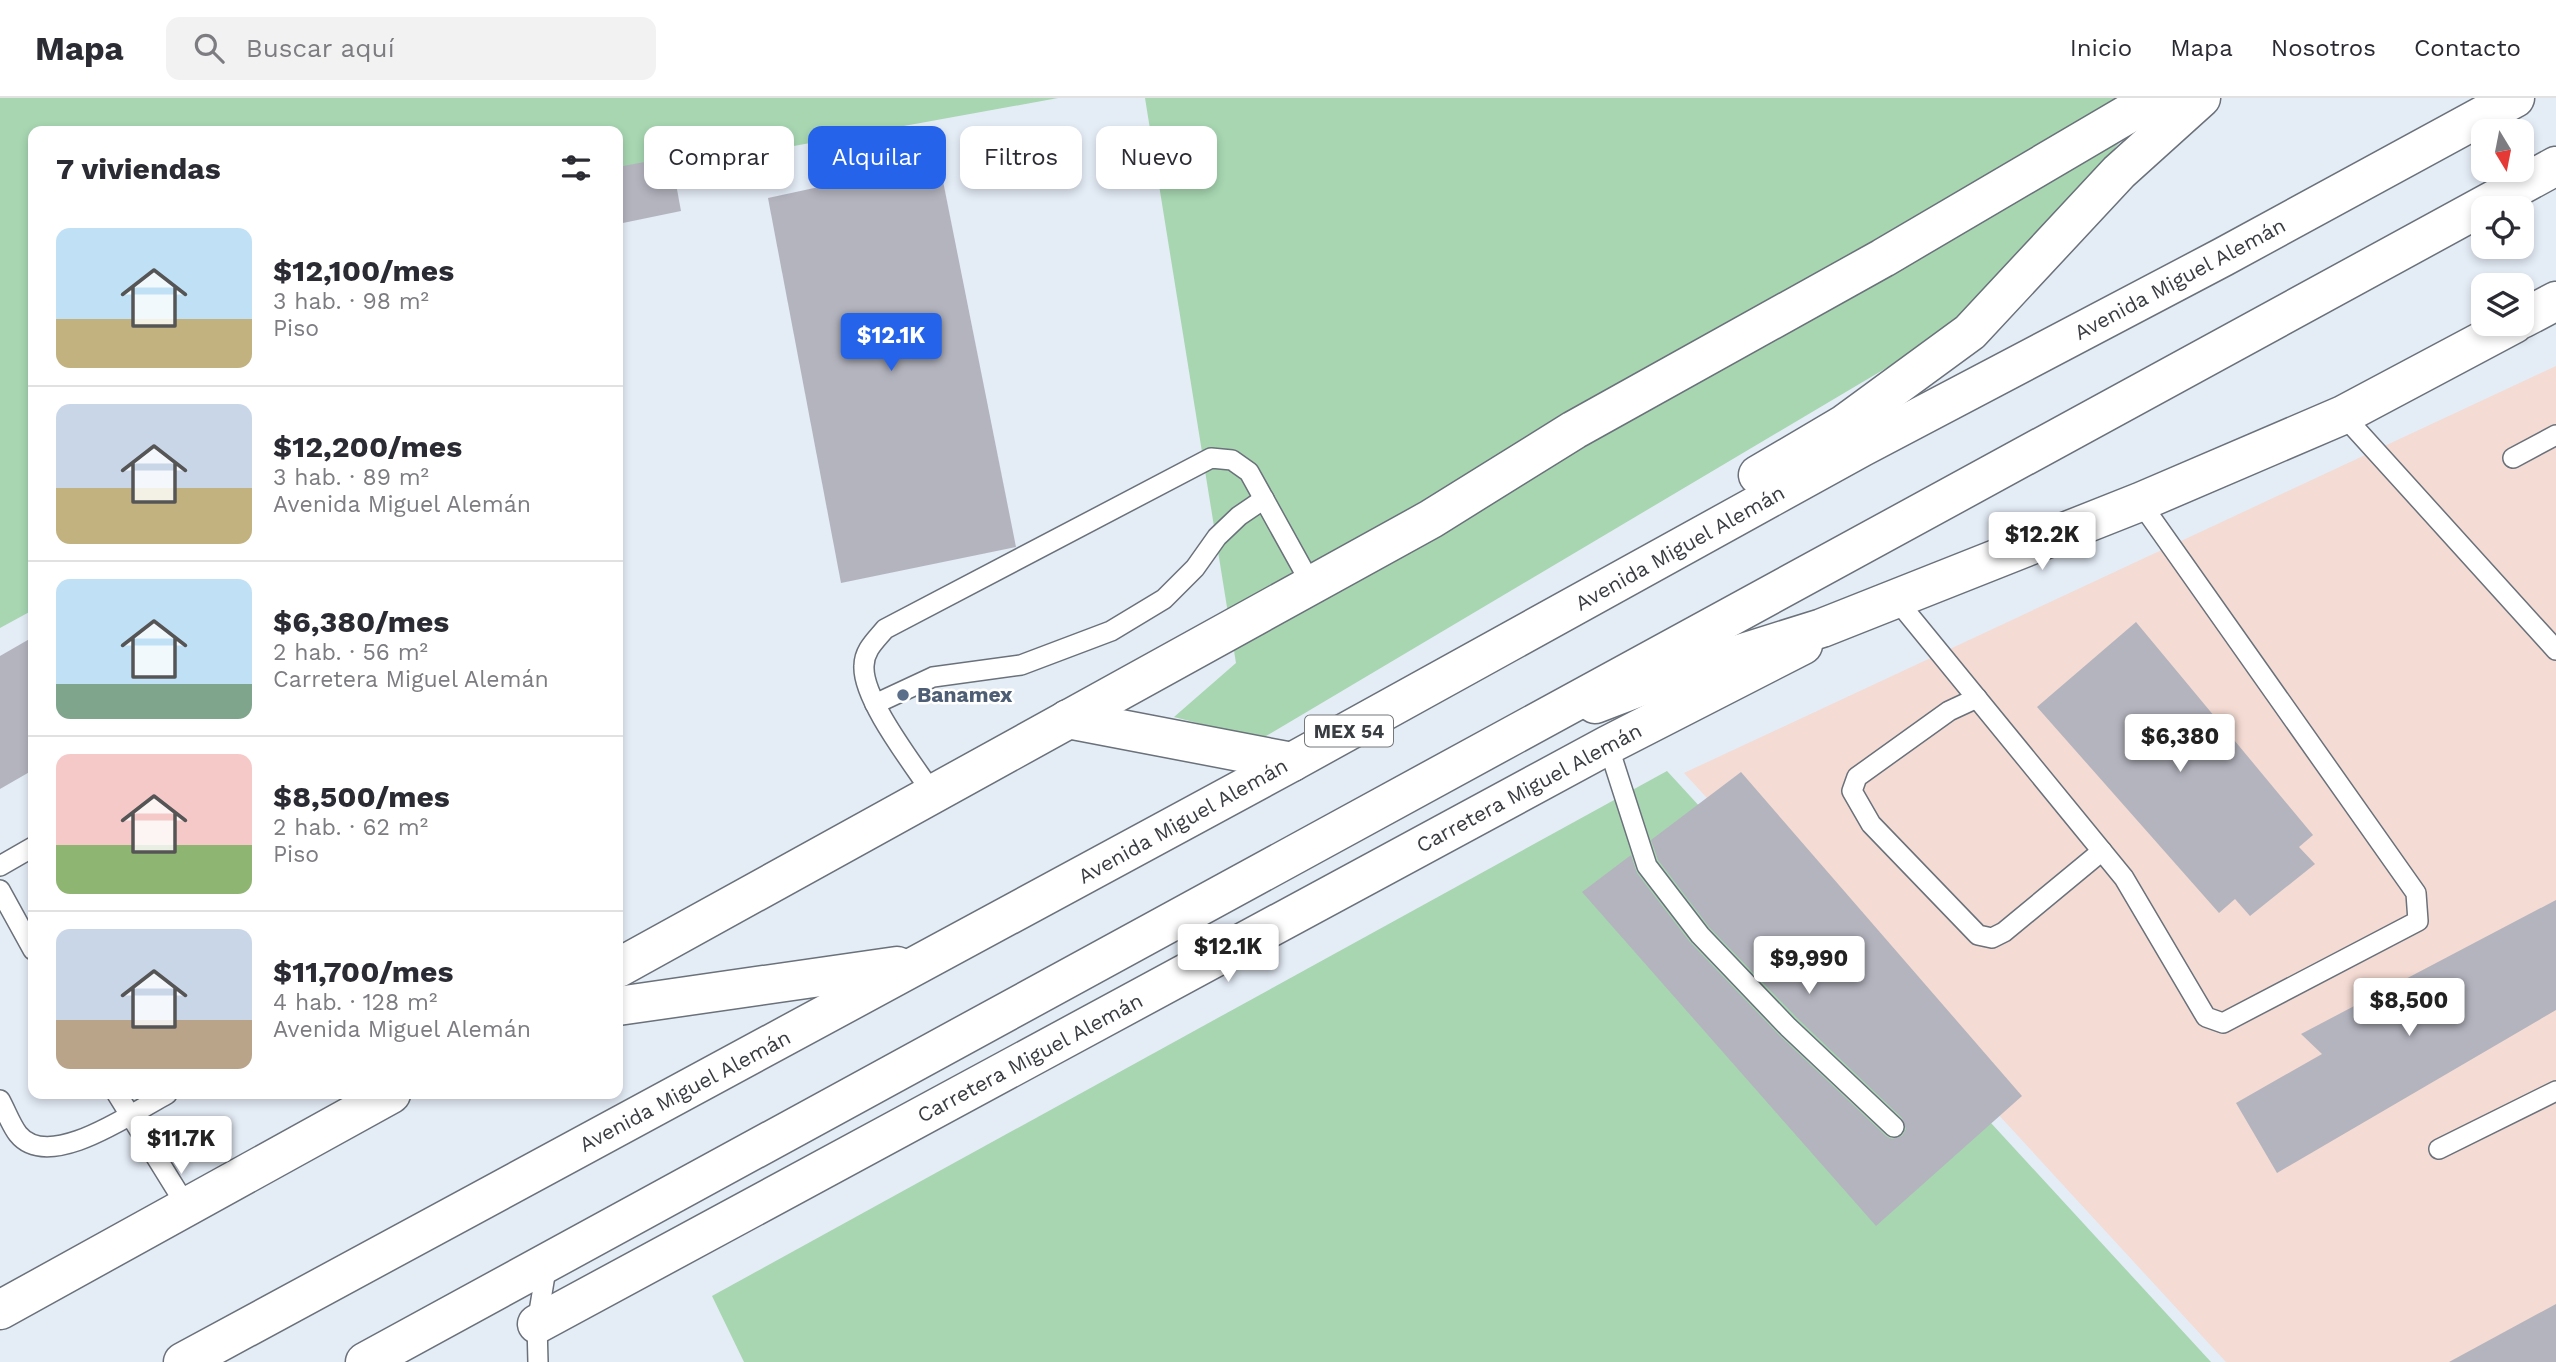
<!DOCTYPE html>
<html lang="es">
<head>
<meta charset="utf-8">
<style>
  :root { --surface:#fff; --page:#f2f2f3; --text:#2b2b33; --muted:#7c7c81; --line:#e1e1e2; --accent:#2563eb }
  body { margin:0; font-family:"Work Sans",sans-serif; background:var(--page); color:var(--text); height:100vh; display:flex; flex-direction:column; font-size:26px; white-space:nowrap }
  * { box-sizing:border-box; margin:0 }
  p { font-size:23px; color:var(--muted) }
  .icon { flex:none; width:38px; height:38px; fill:none; stroke:currentColor; stroke-width:2; stroke-linecap:round; stroke-linejoin:round }
  .map { position:relative; flex:1; overflow:hidden }
  .side { position:absolute; left:28px; top:28px; width:595px; height:973px; display:flex; flex-direction:column; background:var(--surface); border-radius:14px; box-shadow:0 4px 10px #0003 }
  .side>* { flex:none }
  .guide { position:absolute; left:644px; top:28px; width:665px; height:63px; display:flex; gap:14px }
  .needle { width:46px; rotate:170deg }
  .controls { position:absolute; left:2471px; top:21px; display:grid; gap:14px }
  .controls a { display:grid; place-items:center; width:63px; height:63px; border-radius:14px; background:var(--surface); box-shadow:0 4px 10px #0003; font-size:35px }
  .price { position:absolute; translate:-50% -60px; padding:0 16px; border-radius:7px; background:#fff; color:#222; font-size:23px; line-height:46px; filter:drop-shadow(0 2px 4px #0008) }
  .price::after { content:''; position:absolute; left:50%; top:42px; width:21px; height:16px; margin-left:-10px; background:inherit; clip-path:polygon(0 0,100% 0,50% 100%) }
  .price.selected { background:var(--accent); color:#fff }
  ul { padding:0; list-style:none }
  li { display:flex; align-items:center; gap:21px; height:175px; padding:0 28px }
  li+li { border-top:2px solid var(--line) }
  li span { display:grid; place-items:center; flex:none; width:196px; height:140px; border-radius:14px; color:#555 }
  li>.icon { margin-inline-start:auto }
  span .icon { width:84px; height:84px; fill:#fffc; stroke-width:1 }
  li b { font-size:30px }
  h2 { display:flex; justify-content:space-between; align-items:center; height:84px; padding:0 28px; font-size:30px }
  .pill { padding:0 24px; border-radius:14px; background:var(--surface); box-shadow:0 4px 10px #0003; font-size:24px; line-height:63px }
  .pill.selected { background:var(--accent); color:#fff }
  header { display:flex; align-items:center; gap:42px; box-sizing:border-box; height:98px; padding:0 35px; background:var(--surface); border-bottom:2px solid var(--line) }
  header strong { font-size:33px }
  nav { display:flex; gap:38px; margin-inline-start:auto; font-size:24px }
  .search { width:490px; height:63px; background:var(--page); display:flex; align-items:center; gap:18px; box-sizing:border-box; padding:0 24px; border-radius:14px; color:var(--muted); font-size:26px }
  .map>svg:first-child { display:block }
  .industrial { fill:#f4dbd3 }
  .green { fill:#a7d6b1 }
  .building { fill:#b4b4bf }
  .lines { fill:none; stroke-linecap:round; stroke-linejoin:round }
  .lane-casing { stroke:#6a717a; stroke-width:22 }
  .street-casing { stroke:#6a717a; stroke-width:41 }
  .secondary-casing { stroke:#6a717a; stroke-width:41 }
  .highway-casing { stroke:#6a717a; stroke-width:41 }
  .lane { stroke:#fff; stroke-width:19 }
  .street { stroke:#fff; stroke-width:38 }
  .secondary { stroke:#fff; stroke-width:38 }
  .highway { stroke:#fff; stroke-width:38 }
  .service-dot { fill:#5c6f8a; stroke:#fff; stroke-width:2.5 }
  .labels { text-anchor:middle; stroke-width:5; stroke-linejoin:round; paint-order:stroke }
  .shield { fill:#fff; stroke:#75777a; stroke-width:2 }
  .shield-label { font-size:19px; font-weight:bold; fill:#3a3d41 }
  .street-label { font-size:21px; fill:#3a3d41; stroke:#fff }
  .service-label { font-size:21px; font-weight:bold; fill:#4e5e75; stroke:#fff; text-anchor:start }
</style>
</head>
<body>
<header>
<strong>Mapa</strong>
<div class="search"><svg class="icon" aria-label="search" viewBox="0 0 24 24"><circle cx="10" cy="10" r="6"/><path d="M15 15l6 6"/></svg>Buscar aquí</div>
<nav><a>Inicio</a><a>Mapa</a><a>Nosotros</a><a>Contacto</a></nav>
</header>
<div class="map">
<svg width="2556" height="1264" viewBox="0 0 2556 1264">
  <rect width="100%" height="100%" fill="#e4ecf6"/>
  <polygon class="industrial" points="2556,268 2556,1264 2226,1264 1684,675"/>
  <g class="green">
    <polygon points="0,0 1058,0 618,80 618,33 33,33 33,512 0,530"/>
    <polygon points="1145,0 2159,0 1957,228 1261,641 1174,619 1236,565"/>
    <polygon points="1667,673 2211,1264 744,1264 712,1198"/>
  </g>
  <g class="building">
    <polygon points="671,59 681,113 618,126 618,69"/>
    <polygon points="939,63 1016,449 841,485 768,100"/>
    <polygon points="2136,524 2313,737 2299,749 2315,766 2250,818 2235,801 2219,815 2037,609"/>
    <polygon points="33,539 33,672 0,691 0,558"/>
    <polygon points="1741,674 2022,998 1876,1128 1582,794 1631,757 1637,775 1690,844 1779,937 1886,1038 1892,1041 1902,1038 1906,1031 1902,1020 1797,920 1709,829 1658,762 1651,742"/>
    <polygon points="2556,802 2556,912 2277,1075 2236,1005 2322,956 2301,936"/>
    <polygon points="2556,1206 2556,1264 2449,1264"/>
  </g>
  <g class="lines">
    <g class="lane-casing">
      <g id="lane">
        <polyline points="2343,317 2556,552"/>
        <polyline points="2513,360 2556,337"/>
        <polyline points="1895,500 2124,780 2206,919 2223,925 2418,823 2416,795 2140,404"/>
        <polyline points="1977,600 1949,613 1857,679 1852,693 1871,726 1978,837 1992,840 2004,834 2102,753"/>
        <polyline points="875,606 933,579 1021,567 1111,533 1164,501 1195,470 1217,439 1239,418 1264,401"/>
        <polyline points="1608,647 1647,768 1700,837 1788,929 1894,1029"/>
        <path d="M933,696c-19,-29 -71,-95 -69,-128 0,-16 12,-26 21,-37l326,-171 21,2 17,12 62,112"/>
        <polyline points="0,768 33,749"/>
        <polyline points="0,792 33,852"/>
        <polyline points="117,996 187,1109"/>
        <path d="M0,1002c6,11 11,25 18,34 31,39 117,-23 149,-40"/>
        <polyline points="2439,1051 2556,993"/>
        <polyline points="538,1264 537,1226 547,1165"/>
      </g>
    </g>
    <g class="street-casing">
      <polyline id="street" points="537,1226 1608,647 1803,547"/>
    </g>
    <g class="secondary-casing">
      <g id="secondary">
        <polyline points="2522,221 2556,203"/>
        <polyline points="1595,606 1663,580 1822,530 2140,404 2343,317 2514,226"/>
        <polyline points="1068,621 1292,664"/>
        <polyline points="618,870 1431,421 1574,332 1883,160 2155,0"/>
        <polyline points="0,1212 391,996"/>
      </g>
    </g>
    <g class="highway-casing">
      <g id="highway">
        <polyline points="1758,377 1843,327 1970,234 2119,74 2201,0"/>
        <polyline points="618,908 897,868"/>
        <polyline points="183,1264 1292,664 1862,349 2223,159 2515,0"/>
        <polyline points="365,1264 2556,68"/>
      </g>
    </g>
    <use href="#lane" class="lane"/>
    <use href="#street" class="street"/>
    <use href="#secondary" class="secondary"/>
    <use href="#highway" class="highway"/>
  </g>
  <circle class="service-dot" cx="903" cy="597" r="7"/>
  <g class="labels">
    <rect class="shield" x="1305" y="617.5" width="88" height="31" rx="5"/>
    <g class="shield-label">
      <text x="1349" y="640">MEX 54</text>
    </g>
    <g class="street-label">
      <text transform="translate(2180 181) rotate(-28)" y="7">Avenida Miguel Alemán</text>
      <text transform="translate(1680 450) rotate(-29)" y="7">Avenida Miguel Alemán</text>
      <text transform="translate(1529 690) rotate(-28)" y="7">Carretera Miguel Alemán</text>
      <text transform="translate(1183 723) rotate(-29)" y="7">Avenida Miguel Alemán</text>
      <text transform="translate(1030 960) rotate(-28)" y="7">Carretera Miguel Alemán</text>
      <text transform="translate(685 993) rotate(-28)" y="7">Avenida Miguel Alemán</text>
    </g>
    <g class="service-label">
      <text x="917" y="604">Banamex</text>
    </g>
  </g>
</svg>
<div class="controls">
<a><svg class="needle" viewBox="-14 -14 28 28"><path d="M0-13l5 13h-10z" fill="#e53935"/><path d="M0 13l5-13h-10z" fill="#7c7c81"/></svg></a>
<a><svg class="icon" aria-label="locate" viewBox="0 0 24 24"><circle cx="12" cy="12" r="6"/><path d="M12 2v4M12 18v4M2 12h4M18 12h4"/></svg></a>
<a><svg class="icon" aria-label="layers" viewBox="0 0 24 24"><path d="M12 4l9 5-9 5-9-5zM3 14l9 5 9-5"/></svg></a>
</div>
<b class="price selected" style="left:891px;top:275px">$12.1K</b>
<b class="price" style="left:2042px;top:474px">$12.2K</b>
<b class="price" style="left:2180px;top:676px">$6,380</b>
<b class="price" style="left:1228px;top:886px">$12.1K</b>
<b class="price" style="left:1809px;top:898px">$9,990</b>
<b class="price" style="left:2409px;top:940px">$8,500</b>
<b class="price" style="left:181px;top:1078px">$11.7K</b>
<div class="guide">
<a class="pill">Comprar</a>
<a class="pill selected">Alquilar</a>
<a class="pill">Filtros</a>
<a class="pill">Nuevo</a>
</div>
<section class="side">
<h2>7 viviendas<svg class="icon" aria-label="filters" viewBox="0 0 24 24"><path d="M4 7h16M4 17h16"/><circle cx="9" cy="7" r="2"/><circle cx="15" cy="17" r="2"/></svg></h2>
<ul>
<li><span style="background:linear-gradient(#bfe0f5 65%,#c2b280 0)"><svg class="icon" aria-label="home" viewBox="0 0 24 24"><path d="M3 11l9-7 9 7M6 9v11h12V9"/></svg></span><div><b>$12,100/mes</b><p>3 hab. · 98 m²</p><p>Piso</p></div></li>
<li><span style="background:linear-gradient(#c9d6e8 60%,#c2b280 0)"><svg class="icon" aria-label="home" viewBox="0 0 24 24"><path d="M3 11l9-7 9 7M6 9v11h12V9"/></svg></span><div><b>$12,200/mes</b><p>3 hab. · 89 m²</p><p>Avenida Miguel Alemán</p></div></li>
<li><span style="background:linear-gradient(#bfe0f5 75%,#7fa58c 0)"><svg class="icon" aria-label="home" viewBox="0 0 24 24"><path d="M3 11l9-7 9 7M6 9v11h12V9"/></svg></span><div><b>$6,380/mes</b><p>2 hab. · 56 m²</p><p>Carretera Miguel Alemán</p></div></li>
<li><span style="background:linear-gradient(#f6c9c9 65%,#8fb573 0)"><svg class="icon" aria-label="home" viewBox="0 0 24 24"><path d="M3 11l9-7 9 7M6 9v11h12V9"/></svg></span><div><b>$8,500/mes</b><p>2 hab. · 62 m²</p><p>Piso</p></div></li>
<li><span style="background:linear-gradient(#c9d6e8 65%,#b9a48a 0)"><svg class="icon" aria-label="home" viewBox="0 0 24 24"><path d="M3 11l9-7 9 7M6 9v11h12V9"/></svg></span><div><b>$11,700/mes</b><p>4 hab. · 128 m²</p><p>Avenida Miguel Alemán</p></div></li>
</ul>
</section>
</div>
</body>
</html>
